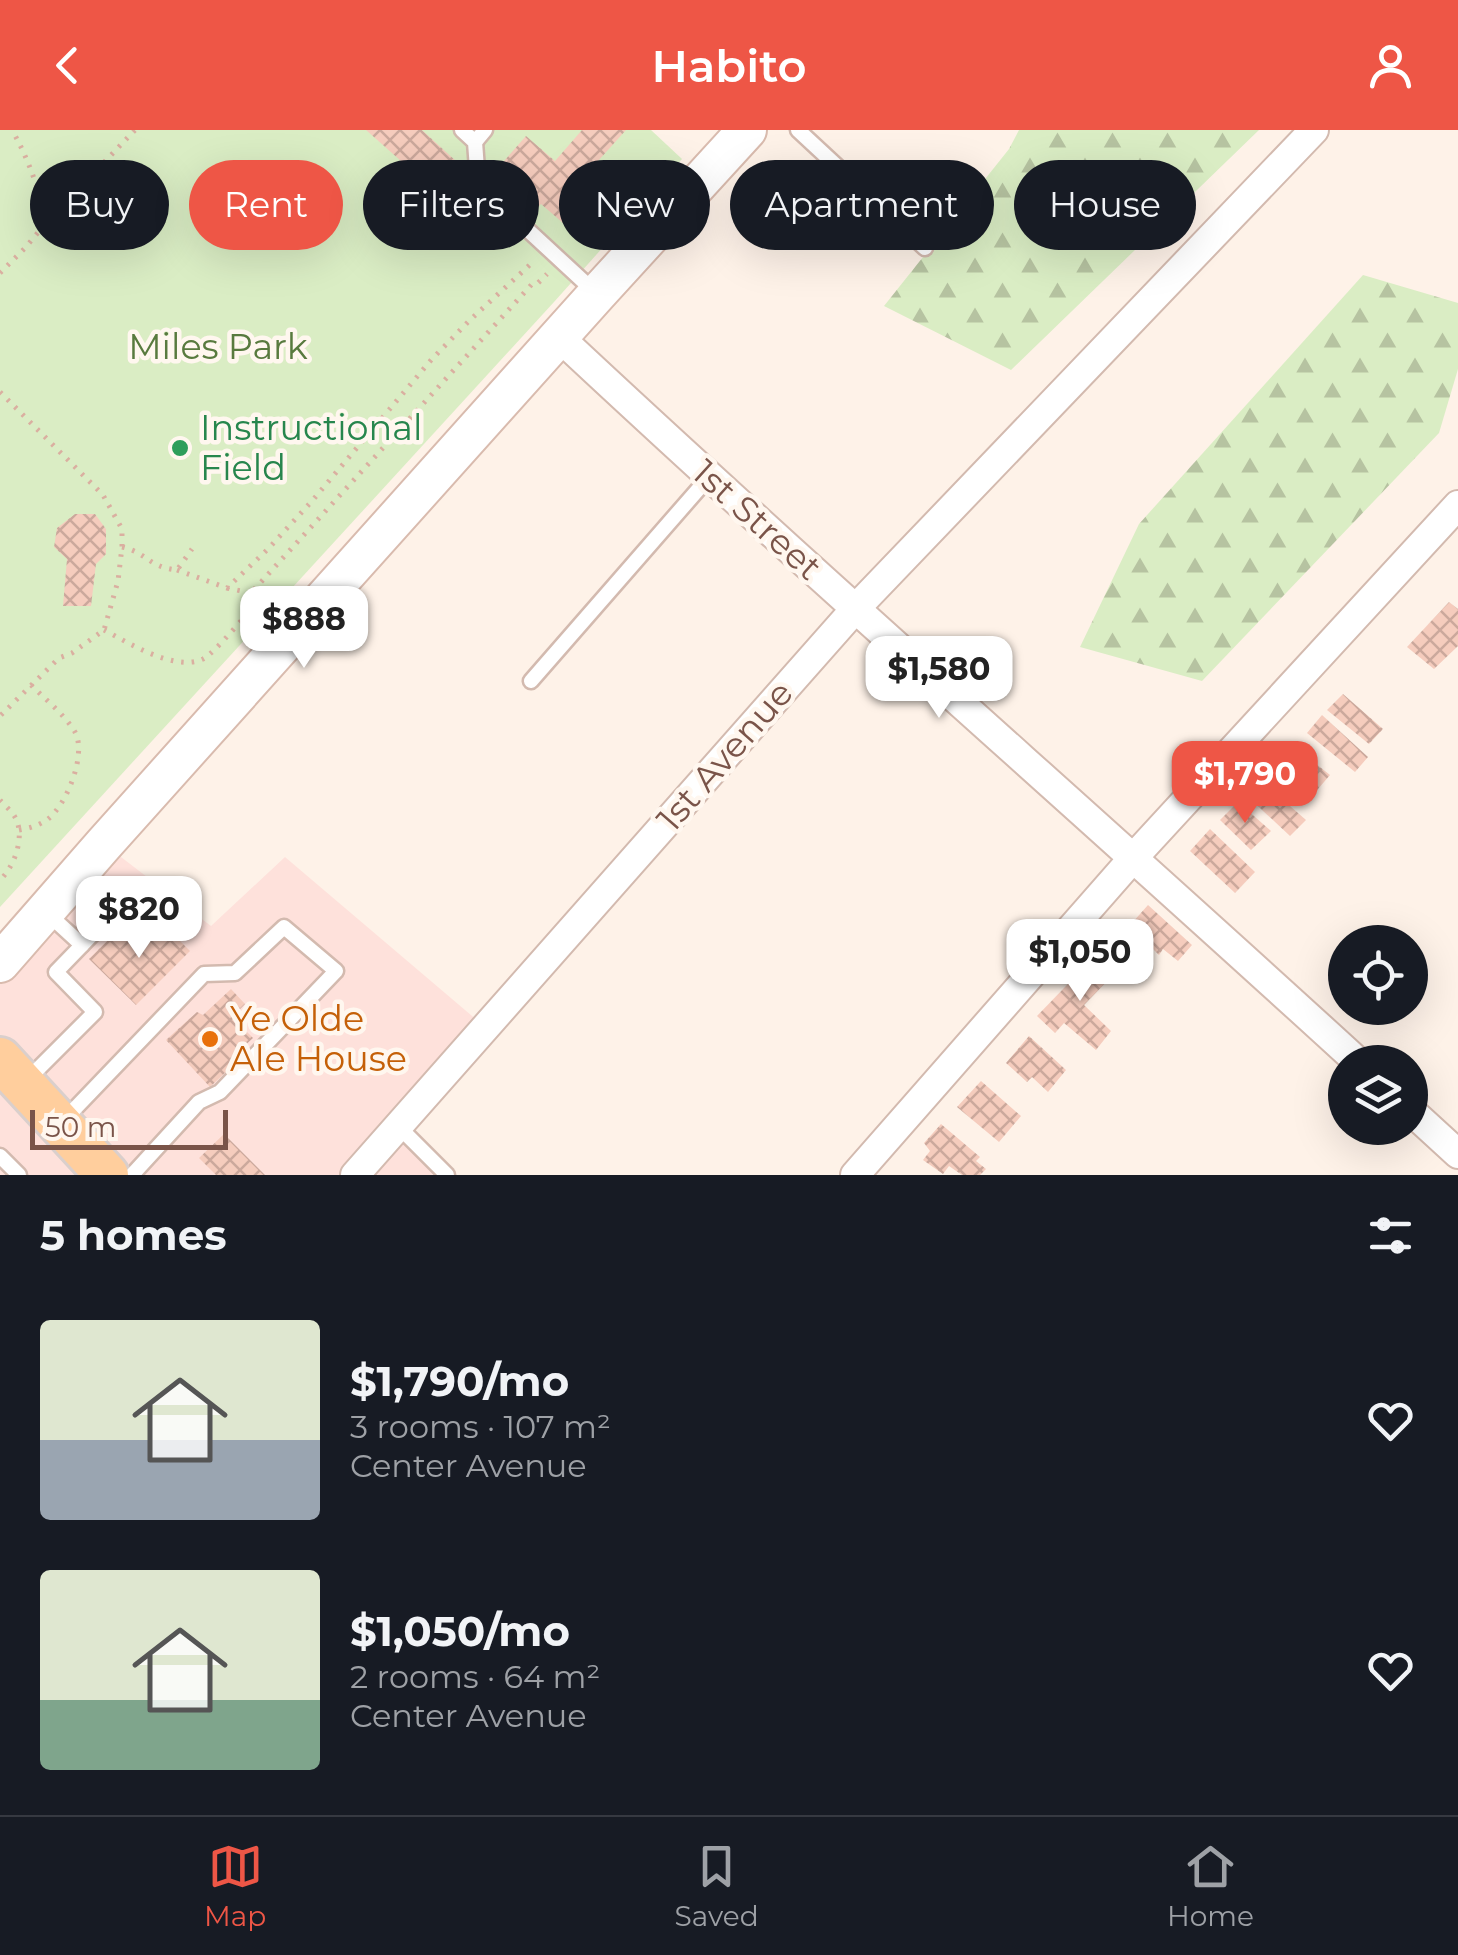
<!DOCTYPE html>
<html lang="en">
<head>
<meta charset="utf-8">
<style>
  :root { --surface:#171b24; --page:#20242c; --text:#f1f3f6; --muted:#9ea1a6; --line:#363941; --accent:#ee5646 }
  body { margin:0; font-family:Montserrat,sans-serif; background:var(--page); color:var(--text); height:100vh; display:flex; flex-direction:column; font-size:38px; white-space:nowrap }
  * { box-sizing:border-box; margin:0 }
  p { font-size:32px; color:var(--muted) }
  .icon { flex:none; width:55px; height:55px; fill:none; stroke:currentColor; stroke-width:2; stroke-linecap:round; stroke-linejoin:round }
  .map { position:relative; height:1045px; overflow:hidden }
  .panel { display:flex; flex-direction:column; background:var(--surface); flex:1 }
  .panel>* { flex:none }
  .top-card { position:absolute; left:30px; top:30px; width:1400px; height:90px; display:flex; gap:20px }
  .controls { position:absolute; left:1328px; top:795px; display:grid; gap:20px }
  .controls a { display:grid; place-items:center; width:100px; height:100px; border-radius:50%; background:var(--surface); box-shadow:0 10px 40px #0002; font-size:50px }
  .scale { position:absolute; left:30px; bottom:25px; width:198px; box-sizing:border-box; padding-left:10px; border:5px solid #7a5449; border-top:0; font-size:28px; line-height:35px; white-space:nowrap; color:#7a5449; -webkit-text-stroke:8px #fff7ef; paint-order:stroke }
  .price { position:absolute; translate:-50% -85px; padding:0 22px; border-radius:20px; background:#fff; color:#222; font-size:32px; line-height:65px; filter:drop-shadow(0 2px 5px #0008) }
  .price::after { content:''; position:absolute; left:50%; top:60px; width:30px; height:22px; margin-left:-15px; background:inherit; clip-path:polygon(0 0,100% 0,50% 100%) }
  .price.current { background:var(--accent); color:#fff }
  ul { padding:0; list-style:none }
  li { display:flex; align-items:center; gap:30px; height:250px; padding:0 40px }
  li span { display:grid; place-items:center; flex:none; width:280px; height:200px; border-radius:10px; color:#555 }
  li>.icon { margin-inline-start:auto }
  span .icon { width:120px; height:120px; fill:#fffc; stroke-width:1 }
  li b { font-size:42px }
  h2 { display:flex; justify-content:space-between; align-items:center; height:120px; padding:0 40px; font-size:42px }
  .chip { padding:0 35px; border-radius:45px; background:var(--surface); box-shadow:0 10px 40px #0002; font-size:35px; line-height:90px }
  .chip.current { background:var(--accent); color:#fff }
  header { display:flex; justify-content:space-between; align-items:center; height:130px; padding:0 40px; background:var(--accent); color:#fff; font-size:45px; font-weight:600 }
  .tabs { display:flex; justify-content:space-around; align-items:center; height:140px; border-top:2px solid var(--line); background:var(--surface); font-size:28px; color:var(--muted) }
  .tabs a { display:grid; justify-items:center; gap:5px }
  .tabs .current { color:var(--accent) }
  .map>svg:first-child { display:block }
  .commercial { fill:#fee1db }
  .forest { fill:url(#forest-firs) }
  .park { fill:#daedc4 }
  .building { fill:url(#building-cross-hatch) }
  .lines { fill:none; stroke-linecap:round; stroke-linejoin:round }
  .lane-casing { stroke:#d3baaf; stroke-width:19 }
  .street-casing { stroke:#d3baaf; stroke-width:32 }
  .secondary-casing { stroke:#d9bbae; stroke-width:42 }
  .primary-casing { stroke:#dacfcc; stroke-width:48 }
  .path { stroke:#daafa0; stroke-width:5; stroke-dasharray:2.5 8; stroke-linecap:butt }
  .lane { stroke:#fff; stroke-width:14 }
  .street { stroke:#fff; stroke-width:28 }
  .secondary { stroke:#fff; stroke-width:38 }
  .primary { stroke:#ffce9d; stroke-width:42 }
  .leisure-dot { fill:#2e9e5b; stroke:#fff7ef; stroke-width:4 }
  .food-dot { fill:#e8710a; stroke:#fff7ef; stroke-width:4 }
  .labels { text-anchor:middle; stroke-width:9; stroke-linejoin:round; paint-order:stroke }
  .park-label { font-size:35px; fill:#587a3e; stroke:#fff7ef }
  .leisure-label { font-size:35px; fill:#27864d; stroke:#fff7ef; text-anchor:start }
  .street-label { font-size:35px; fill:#7a5449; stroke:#fff7ef }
  .food-label { font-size:35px; fill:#c56008; stroke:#fff7ef; text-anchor:start }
</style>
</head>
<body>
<header><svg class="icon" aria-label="back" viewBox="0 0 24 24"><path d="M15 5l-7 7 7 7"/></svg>Habito<svg class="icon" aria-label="person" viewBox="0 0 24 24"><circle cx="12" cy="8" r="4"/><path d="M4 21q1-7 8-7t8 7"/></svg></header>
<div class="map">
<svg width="1458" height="1045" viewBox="0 0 1458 1045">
  <defs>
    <pattern id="forest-firs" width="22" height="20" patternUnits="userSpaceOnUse" patternTransform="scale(2.5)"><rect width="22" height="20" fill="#daedc4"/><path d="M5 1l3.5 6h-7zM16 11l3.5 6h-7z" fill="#b6c3a1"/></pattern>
    <pattern id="building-cross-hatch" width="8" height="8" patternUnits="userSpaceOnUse" patternTransform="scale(2.5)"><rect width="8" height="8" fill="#f5ccbd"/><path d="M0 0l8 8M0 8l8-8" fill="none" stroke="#cba89c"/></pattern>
  </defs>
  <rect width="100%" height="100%" fill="#fef2e8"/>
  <polygon class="commercial" points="104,714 211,796 285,727 485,897 393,1002 447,1045 0,1045 0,833"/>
  <g class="forest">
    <polygon points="1019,0 1259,0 1011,240 884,176 1009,19"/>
    <polygon points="1363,145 1458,173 1458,239 1439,303 1202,551 1080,517 1139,394"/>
  </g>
  <polygon class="park" points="0,0 651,0 682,29 554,172 0,777"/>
  <g class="building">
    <polygon points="366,0 422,0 469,43 445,70"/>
    <polygon points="582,0 626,0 580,51 592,61 563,93 541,74 535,80 517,64 521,59 498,38 526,6 555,31"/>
    <polygon points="75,384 95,384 106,399 106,424 96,434 91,476 63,476 67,429 54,417 57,398"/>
    <polygon points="1449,472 1458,479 1458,516 1434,539 1407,517"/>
    <polygon points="1343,564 1383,599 1369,614 1327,580"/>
    <polygon points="1322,585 1368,627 1355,642 1307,603"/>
    <polygon points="1287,617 1293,621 1296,618 1330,645 1306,673 1273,645 1276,639 1270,635"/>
    <polygon points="1258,648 1306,690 1290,706 1244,663"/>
    <polygon points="1238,672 1271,701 1251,720 1220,690"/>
    <polygon points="1210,699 1255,742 1235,763 1190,721"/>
    <polygon points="1148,775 1192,815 1178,831 1163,819 1159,825 1152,818 1148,822 1124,802"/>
    <polygon points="162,793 190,821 136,875 89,829 118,800 137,818"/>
    <polygon points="1097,824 1116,842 1084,875 1111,901 1096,920 1064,893 1055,903 1037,886"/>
    <polygon points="231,859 245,874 232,887 253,908 240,920 244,925 210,957 166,910 197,882 203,885"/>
    <polygon points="1029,906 1066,940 1048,962 1032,947 1027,952 1006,933"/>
    <polygon points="981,951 1021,986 999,1012 957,977"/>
    <polygon points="941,994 980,1027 976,1031 986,1039 980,1045 962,1045 949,1036 943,1044 923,1030 930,1021 924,1013"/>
    <polygon points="224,1004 265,1045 216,1045 199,1028"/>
  </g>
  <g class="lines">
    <g class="lane-casing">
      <g id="lane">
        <polyline points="462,0 475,12 477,39 490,65 596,163"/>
        <polyline points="798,0 925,118"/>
        <polyline points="475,12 485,0"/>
        <polyline points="531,551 709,347"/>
        <polyline points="46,782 82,815"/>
        <polyline points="27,950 95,882 56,842 117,779"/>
        <polyline points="64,990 204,844 235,843 284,797 336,841 220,962 199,972 132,1045"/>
        <polyline points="398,996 447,1045"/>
        <polyline points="0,1026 19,1045"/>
      </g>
    </g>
    <g class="street-casing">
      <g id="street">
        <path d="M559,207c263,246 534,482 799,725"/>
        <polyline points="1410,980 1458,1024"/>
        <polyline points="355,1045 856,478 1314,0"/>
        <polyline points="855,1045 1134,727 1458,375"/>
      </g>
    </g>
    <g class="secondary-casing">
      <polyline id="secondary" points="0,833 104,714 597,164 747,0"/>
    </g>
    <g class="primary-casing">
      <polyline id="primary" points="0,929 107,1045"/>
    </g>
    <g class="path">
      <polyline points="46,93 135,0"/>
      <path d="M0,143l25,-25 21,-25c-7,-34 -17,-63 -34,-93"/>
      <polyline points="0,262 103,365 122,399 122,417 118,451 104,500 72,523 59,528 0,586"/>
      <path d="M122,417c26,6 26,20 55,23l15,-21"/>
      <polyline points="177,440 227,458 268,419 312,371 432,229 470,190 534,131"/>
      <polyline points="227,458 251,463"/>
      <polyline points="271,481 251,463 533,153 538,153 547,144"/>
      <path d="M104,500c25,13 71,42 99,29 12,-6 45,-47 56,-59"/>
      <path d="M0,670c5,6 13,12 16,19 9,19 -2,48 -16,61"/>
      <path d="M19,700c11,-2 19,-4 29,-11 19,-15 39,-65 27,-87 -10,-17 -30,-33 -44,-47"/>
    </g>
    <use href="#lane" class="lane"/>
    <use href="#street" class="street"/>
    <use href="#secondary" class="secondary"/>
    <use href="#primary" class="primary"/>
  </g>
  <circle class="leisure-dot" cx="180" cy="318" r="10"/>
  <circle class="food-dot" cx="210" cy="909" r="10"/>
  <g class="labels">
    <g class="park-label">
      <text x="218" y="229">Miles Park</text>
    </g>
    <g class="leisure-label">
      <text x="200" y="310">Instructional<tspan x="200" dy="40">Field</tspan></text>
    </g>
    <g class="street-label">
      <text transform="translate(757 390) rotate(42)" y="12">1st Street</text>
      <text transform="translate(725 626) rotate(-49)" y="12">1st Avenue</text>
    </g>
    <g class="food-label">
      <text x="230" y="901">Ye Olde<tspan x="230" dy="40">Ale House</tspan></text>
    </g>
  </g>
</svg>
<div class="controls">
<a><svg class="icon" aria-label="locate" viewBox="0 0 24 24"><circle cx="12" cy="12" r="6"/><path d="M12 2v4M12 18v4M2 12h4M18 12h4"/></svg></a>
<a><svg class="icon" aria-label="layers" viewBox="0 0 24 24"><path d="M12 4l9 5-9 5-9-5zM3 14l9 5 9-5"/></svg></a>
</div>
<div class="scale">50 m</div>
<b class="price" style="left:304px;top:541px">$888</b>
<b class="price" style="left:939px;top:591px">$1,580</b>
<b class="price current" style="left:1245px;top:696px">$1,790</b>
<b class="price" style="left:139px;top:831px">$820</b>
<b class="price" style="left:1080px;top:874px">$1,050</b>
<div class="top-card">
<a class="chip">Buy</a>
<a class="chip current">Rent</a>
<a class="chip">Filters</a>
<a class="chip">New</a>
<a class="chip">Apartment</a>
<a class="chip">House</a>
</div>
</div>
<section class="panel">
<h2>5 homes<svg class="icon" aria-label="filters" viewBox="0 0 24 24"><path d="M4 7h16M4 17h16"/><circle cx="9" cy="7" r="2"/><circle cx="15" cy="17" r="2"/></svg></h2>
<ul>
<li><span style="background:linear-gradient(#dfe7d0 60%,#9aa5b1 0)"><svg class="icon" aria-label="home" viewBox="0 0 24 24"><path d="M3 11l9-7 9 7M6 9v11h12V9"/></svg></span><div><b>$1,790/mo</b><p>3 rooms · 107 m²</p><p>Center Avenue</p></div><svg class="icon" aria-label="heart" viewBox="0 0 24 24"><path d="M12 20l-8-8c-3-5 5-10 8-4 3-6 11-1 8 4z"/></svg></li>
<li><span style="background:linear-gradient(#dfe7d0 65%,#7fa58c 0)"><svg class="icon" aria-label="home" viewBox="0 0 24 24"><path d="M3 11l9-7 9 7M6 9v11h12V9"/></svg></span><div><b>$1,050/mo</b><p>2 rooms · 64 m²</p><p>Center Avenue</p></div><svg class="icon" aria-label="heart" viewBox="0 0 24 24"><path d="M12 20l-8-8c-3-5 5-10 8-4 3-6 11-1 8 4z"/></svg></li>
</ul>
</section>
<nav class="tabs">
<a class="current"><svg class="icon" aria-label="map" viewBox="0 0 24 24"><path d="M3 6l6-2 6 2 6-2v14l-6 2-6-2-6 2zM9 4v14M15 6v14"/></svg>Map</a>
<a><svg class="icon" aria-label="saved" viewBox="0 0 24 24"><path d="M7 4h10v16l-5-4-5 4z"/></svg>Saved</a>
<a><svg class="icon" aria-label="home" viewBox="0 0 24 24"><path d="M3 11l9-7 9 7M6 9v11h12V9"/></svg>Home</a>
</nav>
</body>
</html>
